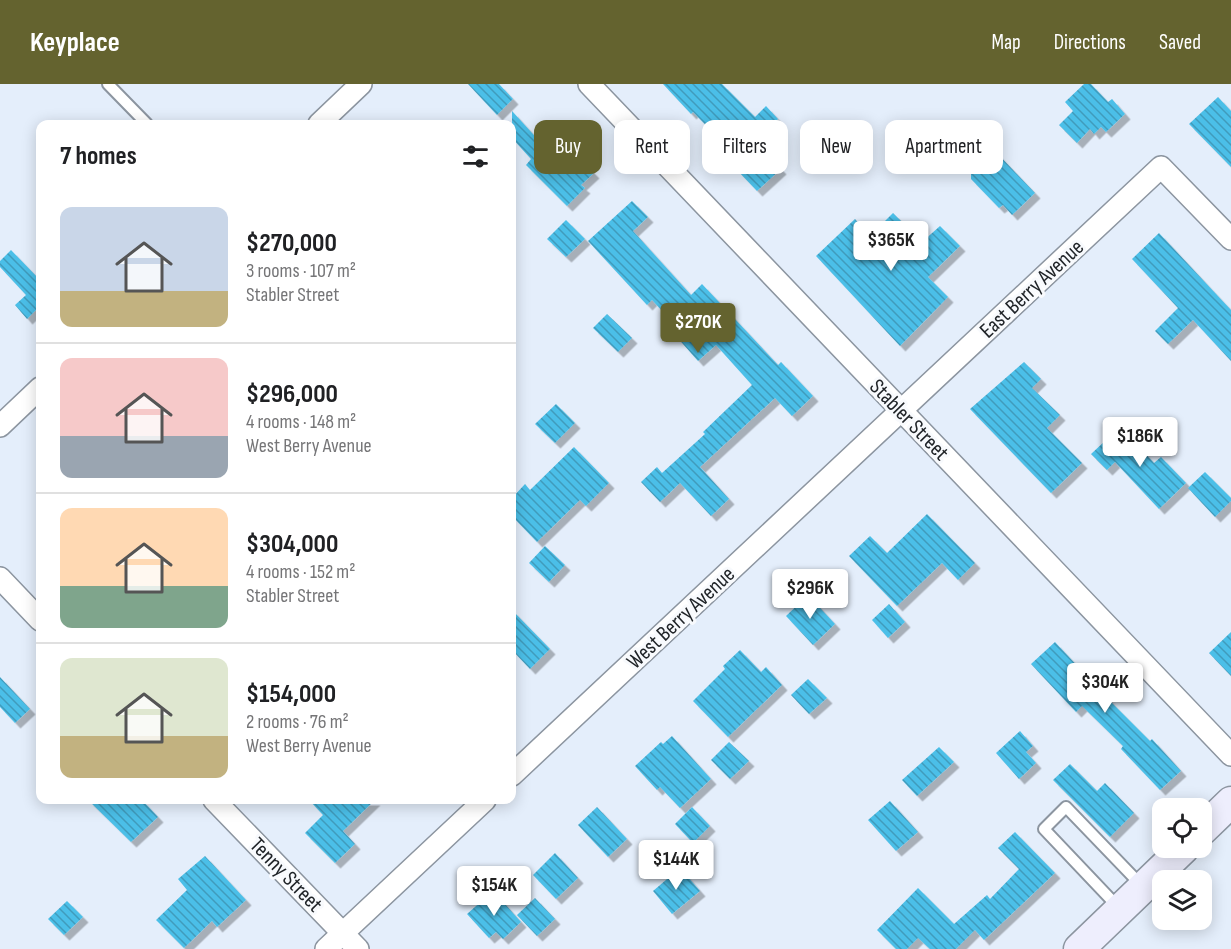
<!DOCTYPE html>
<html lang="en">
<head>
<meta charset="utf-8">
<style>
  :root { --surface:#fff; --page:#f2f2f2; --text:#202124; --muted:#757577; --line:#e0e0e0; --accent:#64632f }
  body { margin:0; font-family:"Sofia Sans Condensed",sans-serif; background:var(--page); color:var(--text); height:100vh; display:flex; flex-direction:column; font-size:22px; white-space:nowrap }
  * { box-sizing:border-box; margin:0 }
  p { font-size:20px; color:var(--muted) }
  .icon { flex:none; width:33px; height:33px; fill:none; stroke:currentColor; stroke-width:2; stroke-linecap:round; stroke-linejoin:round }
  .map { position:relative; flex:1; overflow:hidden }
  .details { position:absolute; left:36px; top:36px; width:480px; height:684px; display:flex; flex-direction:column; background:var(--surface); border-radius:12px; box-shadow:0 3px 15px #0003 }
  .details>* { flex:none }
  .guide { position:absolute; left:534px; top:36px; width:570px; height:54px; display:flex; gap:12px }
  .fabs { position:absolute; left:1152px; top:714px; display:grid; gap:12px }
  .fabs a { display:grid; place-items:center; width:60px; height:60px; border-radius:12px; background:var(--surface); box-shadow:0 3px 15px #0003; font-size:30px }
  .price { position:absolute; translate:-50% -51px; padding:0 14px; border-radius:6px; background:#fff; color:#222; font-size:20px; line-height:39px; filter:drop-shadow(0 2px 3px #0008) }
  .price::after { content:''; position:absolute; left:50%; top:36px; width:18px; height:14px; margin-left:-9px; background:inherit; clip-path:polygon(0 0,100% 0,50% 100%) }
  .price.current { background:var(--accent); color:#fff }
  ul { padding:0; list-style:none }
  li { display:flex; align-items:center; gap:18px; height:150px; padding:0 24px }
  li+li { border-top:2px solid var(--line) }
  li span { display:grid; place-items:center; flex:none; width:168px; height:120px; border-radius:12px; color:#555 }
  li>.icon { margin-inline-start:auto }
  span .icon { width:72px; height:72px; fill:#fffc; stroke-width:1 }
  li b { font-size:26px }
  h2 { display:flex; justify-content:space-between; align-items:center; height:72px; padding:0 24px; font-size:26px }
  .pill { padding:0 21px; border-radius:12px; background:var(--surface); box-shadow:0 3px 15px #0003; font-size:21px; line-height:54px }
  .pill.current { background:var(--accent); color:#fff }
  header { display:flex; align-items:center; gap:36px; box-sizing:border-box; height:84px; padding:0 30px; background:var(--accent); color:#fff }
  header strong { font-size:28px }
  nav { display:flex; gap:33px; margin-inline-start:auto; font-size:21px }
  .map>svg:first-child { display:block }
  .building { fill:url(#building-back-hatch); filter:url(#shadow) }
  .lines { fill:none; stroke-linecap:round; stroke-linejoin:round }
  .lane-casing { stroke:#8c95a0; stroke-width:14 }
  .street-casing { stroke:#8c95a0; stroke-width:24 }
  .secondary-casing { stroke:#8c95a0; stroke-width:33 }
  .lane { stroke:#fff; stroke-width:10 }
  .street { stroke:#fff; stroke-width:21 }
  .secondary { stroke:#eeeefd; stroke-width:30 }
  .labels { text-anchor:middle; stroke-width:6; stroke-linejoin:round; paint-order:stroke }
  .street-label { font-size:22px; fill:#202428; stroke:#f8fafd }
</style>
</head>
<body>
<header>
<strong>Keyplace</strong>
<nav><a>Map</a><a>Directions</a><a>Saved</a></nav>
</header>
<div class="map">
<svg width="1231" height="865" viewBox="0 0 1231 865">
  <defs>
    <pattern id="building-back-hatch" width="6" height="6" patternUnits="userSpaceOnUse" patternTransform="scale(1.5)"><rect width="6" height="6" fill="#4cbfe8"/><path d="M-1 5l2 2M0 0l6 6M5-1l2 2" fill="none" stroke="#3f9bbc"/></pattern>
    <filter id="shadow"><feDropShadow dx="5.5" dy="5.5" stdDeviation="0" flood-color="#0004"/></filter>
  </defs>
  <rect width="100%" height="100%" fill="#e4eefb"/>
  <g class="building">
    <polygon points="468,0 499,0 513,15 497,31"/>
    <polygon points="663,0 722,0 755,33 766,22 778,35 755,58 781,85 757,107 737,86 744,80 693,28 691,30"/>
    <polygon points="1084,0 1091,0 1108,18 1112,15 1125,30 1106,48 1101,43 1094,50 1090,45 1077,59 1059,41 1073,27 1065,18"/>
    <polygon points="1218,13 1231,27 1231,83 1189,40"/>
    <polygon points="512,27 562,82 574,69 594,89 581,101 585,104 567,122 526,81 531,75 512,54"/>
    <polygon points="976,47 1035,109 1012,131 1003,121 999,124 971,95 971,81 956,65"/>
    <polygon points="632,117 648,133 633,147 691,211 702,200 778,281 781,278 813,312 792,332 775,314 700,383 729,415 711,432 680,399 660,418 641,398 657,383 662,389 705,350 703,348 752,301 716,261 698,277 676,252 681,247 652,216 647,221 588,157"/>
    <polygon points="893,129 922,158 940,142 960,162 928,193 948,213 900,262 816,172 855,135 870,152"/>
    <polygon points="566,136 585,155 566,173 547,155"/>
    <polygon points="1159,149 1231,226 1231,277 1193,236 1168,260 1155,247 1178,224 1132,175"/>
    <polygon points="11,166 40,196 40,227 38,224 27,235 15,221 26,211 0,183 0,177"/>
    <polygon points="607,230 632,254 618,268 593,244"/>
    <polygon points="1024,278 1041,295 1032,304 1060,331 1047,344 1082,379 1051,409 970,325"/>
    <polygon points="556,320 575,339 555,359 535,340"/>
    <polygon points="1120,343 1154,379 1161,373 1186,399 1159,425 1115,378 1107,386 1091,370"/>
    <polygon points="574,363 609,399 586,422 580,416 537,458 512,432 512,414 525,400 530,406"/>
    <polygon points="1205,388 1231,414 1231,417 1215,433 1188,404"/>
    <polygon points="927,430 975,479 958,496 942,479 897,522 849,472 870,452 887,469"/>
    <polygon points="545,462 565,481 549,498 529,479"/>
    <polygon points="808,511 835,540 813,561 786,532"/>
    <polygon points="889,520 905,538 888,554 872,536"/>
    <polygon points="512,526 550,565 530,585 512,566"/>
    <polygon points="1231,548 1231,592 1209,569"/>
    <polygon points="1055,558 1109,616 1150,657 1152,655 1181,687 1160,706 1121,665 1123,662 1082,622 1076,628 1031,580"/>
    <polygon points="740,566 761,588 766,583 782,601 728,653 693,617 725,585 723,582"/>
    <polygon points="0,593 30,625 15,639 0,623"/>
    <polygon points="808,595 827,614 809,630 791,611"/>
    <polygon points="1020,647 1033,662 1026,668 1036,679 1019,695 996,669"/>
    <polygon points="672,652 711,695 680,724 660,703 657,706 635,682 661,658 663,660"/>
    <polygon points="729,658 749,677 730,695 711,676"/>
    <polygon points="939,663 954,678 917,712 902,696"/>
    <polygon points="1070,680 1097,707 1105,699 1134,729 1110,753 1053,696"/>
    <polygon points="88,716 142,716 158,733 131,758"/>
    <polygon points="309,716 375,716 343,747 355,760 335,779 305,749 323,731"/>
    <polygon points="890,717 918,748 896,767 868,736"/>
    <polygon points="597,723 627,755 608,773 578,741"/>
    <polygon points="692,723 710,742 693,759 675,740"/>
    <polygon points="1015,748 1055,789 984,856 975,846 956,865 930,865 918,854 907,865 896,865 877,846 918,804 954,840 987,811 990,815 1019,785 998,764"/>
    <polygon points="555,769 578,794 556,815 533,791"/>
    <polygon points="205,772 246,816 217,843 212,837 184,864 156,836 187,806 178,795"/>
    <polygon points="680,784 700,807 672,830 653,807"/>
    <polygon points="493,807 521,838 503,855 496,848 489,854 467,830"/>
    <polygon points="535,814 555,835 537,852 517,831"/>
    <polygon points="67,817 83,833 64,851 48,835"/>
  </g>
  <g class="lines">
    <g class="lane-casing">
      <g id="lane">
        <polyline points="108,0 147,40"/>
        <polyline points="1119,824 1044,745 1066,723 1143,803"/>
      </g>
    </g>
    <g class="street-casing">
      <g id="street">
        <polyline points="589,0 1231,671"/>
        <polyline points="319,40 361,0"/>
        <polyline points="0,342 40,304"/>
        <polyline points="0,494 40,536"/>
        <polyline points="512,691 1161,83 1231,155"/>
        <polyline points="214,716 358,865"/>
        <polyline points="326,865 485,716"/>
      </g>
    </g>
    <g class="secondary-casing">
      <g id="secondary">
        <polyline points="1202,746 1231,718"/>
        <polyline points="1079,865 1184,764"/>
      </g>
    </g>
    <use href="#lane" class="lane"/>
    <use href="#street" class="street"/>
    <use href="#secondary" class="secondary"/>
  </g>
  <g class="labels">
    <g class="street-label">
      <text transform="translate(1031 204) rotate(-43)" y="8">East Berry Avenue</text>
      <text transform="translate(910 335) rotate(46)" y="8">Stabler Street</text>
      <text transform="translate(680 533) rotate(-43)" y="8">West Berry Avenue</text>
      <text transform="translate(287 790) rotate(46)" y="8">Tenny Street</text>
    </g>
  </g>
</svg>
<div class="fabs">
<a><svg class="icon" aria-label="locate" viewBox="0 0 24 24"><circle cx="12" cy="12" r="6"/><path d="M12 2v4M12 18v4M2 12h4M18 12h4"/></svg></a>
<a><svg class="icon" aria-label="layers" viewBox="0 0 24 24"><path d="M12 4l9 5-9 5-9-5zM3 14l9 5 9-5"/></svg></a>
</div>
<b class="price" style="left:891px;top:188px">$365K</b>
<b class="price current" style="left:698px;top:270px">$270K</b>
<b class="price" style="left:1140px;top:384px">$186K</b>
<b class="price" style="left:810px;top:536px">$296K</b>
<b class="price" style="left:1105px;top:630px">$304K</b>
<b class="price" style="left:676px;top:807px">$144K</b>
<b class="price" style="left:494px;top:833px">$154K</b>
<div class="guide">
<a class="pill current">Buy</a>
<a class="pill">Rent</a>
<a class="pill">Filters</a>
<a class="pill">New</a>
<a class="pill">Apartment</a>
</div>
<section class="details">
<h2>7 homes<svg class="icon" aria-label="filters" viewBox="0 0 24 24"><path d="M4 7h16M4 17h16"/><circle cx="9" cy="7" r="2"/><circle cx="15" cy="17" r="2"/></svg></h2>
<ul>
<li><span style="background:linear-gradient(#c9d6e8 70%,#c2b280 0)"><svg class="icon" aria-label="home" viewBox="0 0 24 24"><path d="M3 11l9-7 9 7M6 9v11h12V9"/></svg></span><div><b>$270,000</b><p>3 rooms · 107 m²</p><p>Stabler Street</p></div></li>
<li><span style="background:linear-gradient(#f6c9c9 65%,#9aa5b1 0)"><svg class="icon" aria-label="home" viewBox="0 0 24 24"><path d="M3 11l9-7 9 7M6 9v11h12V9"/></svg></span><div><b>$296,000</b><p>4 rooms · 148 m²</p><p>West Berry Avenue</p></div></li>
<li><span style="background:linear-gradient(#ffd9b3 65%,#7fa58c 0)"><svg class="icon" aria-label="home" viewBox="0 0 24 24"><path d="M3 11l9-7 9 7M6 9v11h12V9"/></svg></span><div><b>$304,000</b><p>4 rooms · 152 m²</p><p>Stabler Street</p></div></li>
<li><span style="background:linear-gradient(#dfe7d0 65%,#c2b280 0)"><svg class="icon" aria-label="home" viewBox="0 0 24 24"><path d="M3 11l9-7 9 7M6 9v11h12V9"/></svg></span><div><b>$154,000</b><p>2 rooms · 76 m²</p><p>West Berry Avenue</p></div></li>
</ul>
</section>
</div>
</body>
</html>
